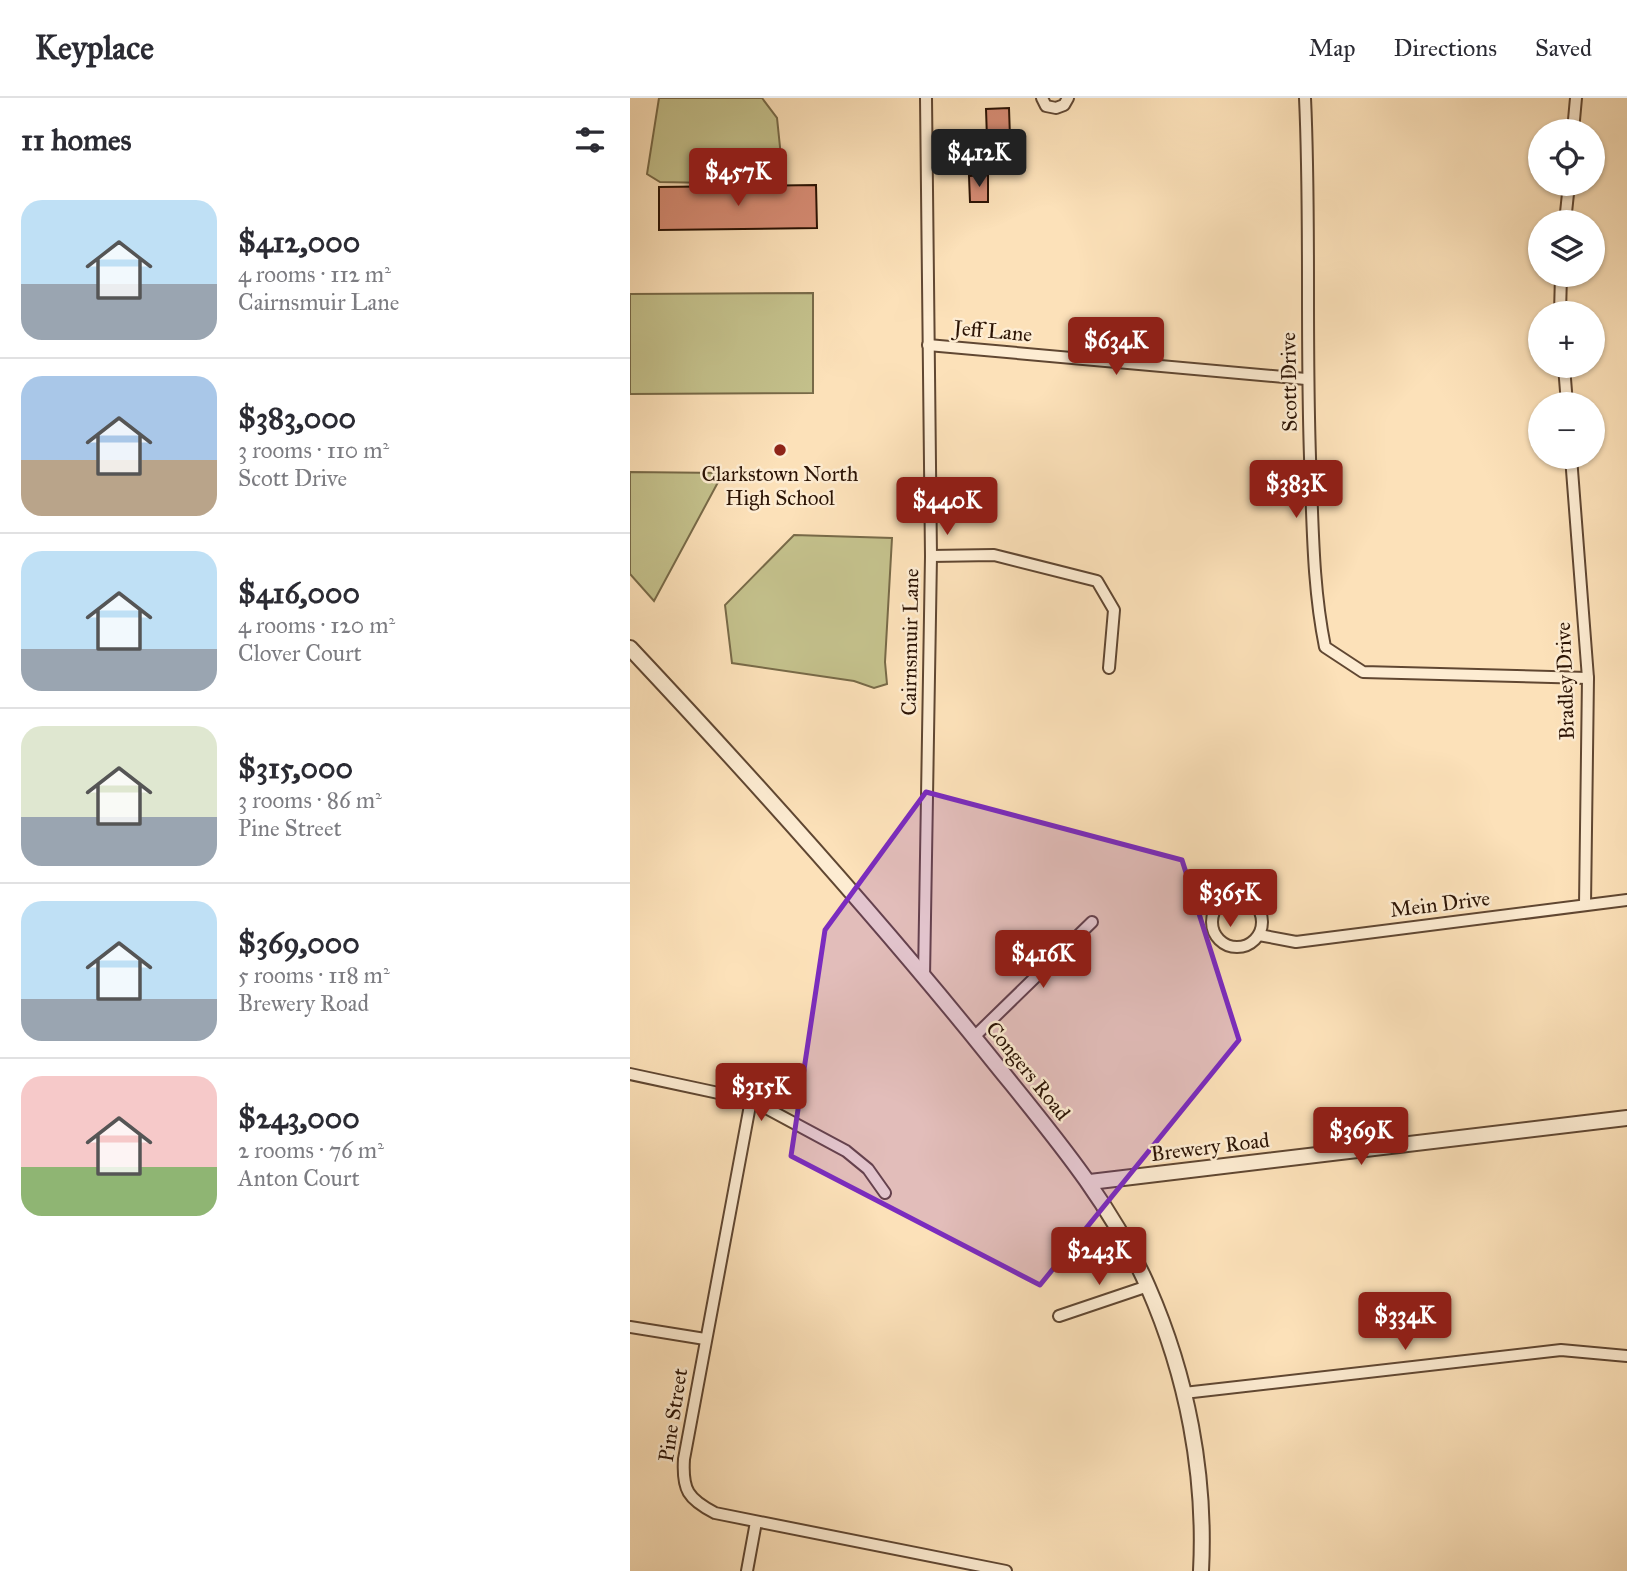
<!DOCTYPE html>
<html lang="en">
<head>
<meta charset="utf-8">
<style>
  :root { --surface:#fff; --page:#f2f2f3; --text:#2b2b33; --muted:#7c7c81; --line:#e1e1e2; --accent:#8f2418 }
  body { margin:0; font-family:"IM FELL Great Primer",serif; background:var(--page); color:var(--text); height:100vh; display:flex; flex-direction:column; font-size:26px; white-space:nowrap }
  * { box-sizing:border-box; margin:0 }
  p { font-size:23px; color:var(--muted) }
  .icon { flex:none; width:38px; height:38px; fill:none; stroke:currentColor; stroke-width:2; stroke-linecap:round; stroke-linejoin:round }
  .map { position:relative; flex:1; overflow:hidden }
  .panel { display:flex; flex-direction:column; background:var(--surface); width:630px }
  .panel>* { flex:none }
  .fabs { position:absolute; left:898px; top:21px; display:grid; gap:14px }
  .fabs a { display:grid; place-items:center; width:77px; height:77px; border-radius:50%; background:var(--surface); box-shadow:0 2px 5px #0004; font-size:35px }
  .price { position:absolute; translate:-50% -60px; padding:0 16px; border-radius:7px; background:var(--accent); color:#fff; font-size:23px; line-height:46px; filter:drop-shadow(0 2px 4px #0008) }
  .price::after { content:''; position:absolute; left:50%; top:42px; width:21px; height:16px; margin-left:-10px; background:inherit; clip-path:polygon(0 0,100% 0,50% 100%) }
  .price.selected { background:#222; color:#fff }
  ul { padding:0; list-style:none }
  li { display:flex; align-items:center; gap:21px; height:175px; padding:0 21px }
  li+li { border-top:2px solid var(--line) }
  li span { display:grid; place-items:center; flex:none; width:196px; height:140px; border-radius:21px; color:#555 }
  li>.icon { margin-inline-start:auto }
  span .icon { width:84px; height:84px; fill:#fffc; stroke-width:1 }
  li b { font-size:30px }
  h2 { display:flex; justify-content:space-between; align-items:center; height:84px; padding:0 21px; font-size:30px }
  header { display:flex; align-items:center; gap:42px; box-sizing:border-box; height:98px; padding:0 35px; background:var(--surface); border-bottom:2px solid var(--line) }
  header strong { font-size:33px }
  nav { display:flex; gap:38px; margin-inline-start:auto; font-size:24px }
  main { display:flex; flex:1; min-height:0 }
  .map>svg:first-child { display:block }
  .green { fill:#c4c18c; stroke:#786a48; stroke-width:2 }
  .building { fill:#d58b73; stroke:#2c1405; stroke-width:2 }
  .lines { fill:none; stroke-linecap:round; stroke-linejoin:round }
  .minor-casing { stroke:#604732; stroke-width:14 }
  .tertiary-casing { stroke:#604732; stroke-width:18 }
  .minor { stroke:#fdecd2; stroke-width:10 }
  .tertiary { stroke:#fdecd2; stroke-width:14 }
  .marked { fill:#7b2cbf; fill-opacity:0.2; stroke:#7b2cbf; stroke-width:5; stroke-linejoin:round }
  .poi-dot { fill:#8f2418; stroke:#fdecd2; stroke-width:2.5 }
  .labels { text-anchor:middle; stroke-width:5; stroke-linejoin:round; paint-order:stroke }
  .street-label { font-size:21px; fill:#2c1405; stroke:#fdecd2 }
  .poi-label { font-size:21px; fill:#2c1405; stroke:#fdecd2 }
</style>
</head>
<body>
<header>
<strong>Keyplace</strong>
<nav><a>Map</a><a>Directions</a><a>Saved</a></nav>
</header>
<main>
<section class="panel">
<h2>11 homes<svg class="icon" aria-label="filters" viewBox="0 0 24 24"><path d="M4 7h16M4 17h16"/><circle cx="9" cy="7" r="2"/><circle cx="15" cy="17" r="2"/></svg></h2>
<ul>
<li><span style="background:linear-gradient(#bfe0f5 60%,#9aa5b1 0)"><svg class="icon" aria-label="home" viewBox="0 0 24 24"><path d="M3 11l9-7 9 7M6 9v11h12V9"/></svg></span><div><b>$412,000</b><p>4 rooms · 112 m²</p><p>Cairnsmuir Lane</p></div></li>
<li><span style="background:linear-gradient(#a9c7e8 60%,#b9a48a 0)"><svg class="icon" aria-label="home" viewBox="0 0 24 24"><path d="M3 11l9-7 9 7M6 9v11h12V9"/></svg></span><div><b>$383,000</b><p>3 rooms · 110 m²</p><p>Scott Drive</p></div></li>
<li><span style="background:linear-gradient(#bfe0f5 70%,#9aa5b1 0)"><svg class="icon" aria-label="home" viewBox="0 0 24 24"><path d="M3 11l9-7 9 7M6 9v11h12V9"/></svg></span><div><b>$416,000</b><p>4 rooms · 120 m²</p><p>Clover Court</p></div></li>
<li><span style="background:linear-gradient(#dfe7d0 65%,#9aa5b1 0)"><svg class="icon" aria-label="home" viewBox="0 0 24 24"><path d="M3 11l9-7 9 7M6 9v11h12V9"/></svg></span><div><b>$315,000</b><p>3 rooms · 86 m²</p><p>Pine Street</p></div></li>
<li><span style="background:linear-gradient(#bfe0f5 70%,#9aa5b1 0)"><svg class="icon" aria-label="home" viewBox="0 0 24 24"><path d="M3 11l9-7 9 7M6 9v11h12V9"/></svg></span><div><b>$369,000</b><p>5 rooms · 118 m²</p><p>Brewery Road</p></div></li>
<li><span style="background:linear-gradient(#f6c9c9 65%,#8fb573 0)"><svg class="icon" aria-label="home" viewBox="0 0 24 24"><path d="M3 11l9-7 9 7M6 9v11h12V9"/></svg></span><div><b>$243,000</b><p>2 rooms · 76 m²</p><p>Anton Court</p></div></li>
</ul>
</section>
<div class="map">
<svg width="997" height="1473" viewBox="0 0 997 1473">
  <rect width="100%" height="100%" fill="#fce1b9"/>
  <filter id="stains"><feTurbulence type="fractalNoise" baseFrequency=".00286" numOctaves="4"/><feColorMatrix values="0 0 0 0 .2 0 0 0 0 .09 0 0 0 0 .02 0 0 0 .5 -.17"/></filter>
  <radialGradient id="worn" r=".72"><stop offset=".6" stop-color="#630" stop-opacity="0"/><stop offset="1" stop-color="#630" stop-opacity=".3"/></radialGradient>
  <g class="green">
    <polygon points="29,0 132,0 147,20 153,78 134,86 30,84 17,76"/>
    <polygon points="183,195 183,295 0,296 0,196"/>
    <polygon points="0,374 93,375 24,503 0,476"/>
    <polygon points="164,437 262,440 255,564 257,586 244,590 224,583 102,565 95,507"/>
  </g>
  <g class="building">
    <polygon points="379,10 380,40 357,41 356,11"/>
    <polygon points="358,77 358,104 340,104 339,78"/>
    <polygon points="186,87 187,130 29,132 29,89"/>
  </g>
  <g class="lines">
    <g class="minor-casing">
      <g id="minor">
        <polyline points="412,0 416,8 426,10 434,7 438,0"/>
        <path d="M675,0c6,128 0,256 6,385 2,56 3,110 14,164l38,25 225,6"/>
        <polyline points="943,33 946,0"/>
        <polyline points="935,124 939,86"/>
        <polyline points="930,215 931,177"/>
        <polyline points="298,247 676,281"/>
        <polyline points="934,268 937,306"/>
        <polyline points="941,359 958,580 955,807"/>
        <polyline points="301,458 364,457 467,483 484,512 479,570"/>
        <circle cx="607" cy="824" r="25"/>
        <polyline points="629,837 666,844 997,802"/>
        <polyline points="294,879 301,458 296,0"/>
        <polyline points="344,939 462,824"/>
        <polyline points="0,976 121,1002 216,1053 238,1071 255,1095"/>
        <path d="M121,1002l-67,359c-2,31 4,40 31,54l291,58"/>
        <polyline points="429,1218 518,1188"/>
        <polyline points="0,1229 75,1241"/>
        <polyline points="554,1295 931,1252 997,1258"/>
        <polyline points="117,1473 126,1424"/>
      </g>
    </g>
    <g class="tertiary-casing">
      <g id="tertiary">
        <path d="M0,550c123,131 243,264 356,404 60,75 123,146 162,235 39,89 58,187 53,284"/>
        <polyline points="460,1084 997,1020"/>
      </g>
    </g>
    <use href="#minor" class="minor"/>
    <use href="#tertiary" class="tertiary"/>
  </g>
  <path class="marked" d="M296,694l256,68 57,180 -199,245 -249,-129 34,-226z"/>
  <circle class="poi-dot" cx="150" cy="352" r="7"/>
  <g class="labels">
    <g class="street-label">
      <text transform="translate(363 233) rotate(5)" y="7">Jeff Lane</text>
      <text transform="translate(659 284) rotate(-91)" y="7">Scott Drive</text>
      <text transform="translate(280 544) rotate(-89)" y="7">Cairnsmuir Lane</text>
      <text transform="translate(935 583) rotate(-92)" y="7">Bradley Drive</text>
      <text transform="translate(810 806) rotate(-7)" y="7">Mein Drive</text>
      <text transform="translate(398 973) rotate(51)" y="7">Congers Road</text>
      <text transform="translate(580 1049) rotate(-7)" y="7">Brewery Road</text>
      <text transform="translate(43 1317) rotate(-81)" y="7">Pine Street</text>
    </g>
    <g class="poi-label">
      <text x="150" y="383">Clarkstown North<tspan x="150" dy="24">High School</tspan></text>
    </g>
  </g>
  <rect width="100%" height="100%" filter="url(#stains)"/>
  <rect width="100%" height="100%" fill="url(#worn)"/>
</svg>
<div class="fabs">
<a><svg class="icon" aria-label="locate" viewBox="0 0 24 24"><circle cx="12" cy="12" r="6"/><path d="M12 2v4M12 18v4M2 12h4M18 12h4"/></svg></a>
<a><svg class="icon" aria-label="layers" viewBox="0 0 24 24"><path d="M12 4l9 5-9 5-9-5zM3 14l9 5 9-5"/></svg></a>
<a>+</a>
<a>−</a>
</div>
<b class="price selected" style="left:349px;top:91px">$412K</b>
<b class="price" style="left:108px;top:110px">$457K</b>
<b class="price" style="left:486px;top:279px">$634K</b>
<b class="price" style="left:666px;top:422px">$383K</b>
<b class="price" style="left:317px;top:439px">$440K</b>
<b class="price" style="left:600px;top:831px">$365K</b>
<b class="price" style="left:413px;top:892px">$416K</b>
<b class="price" style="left:131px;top:1025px">$315K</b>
<b class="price" style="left:731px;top:1069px">$369K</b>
<b class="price" style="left:469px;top:1189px">$243K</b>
<b class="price" style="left:775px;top:1254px">$334K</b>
</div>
</main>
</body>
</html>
